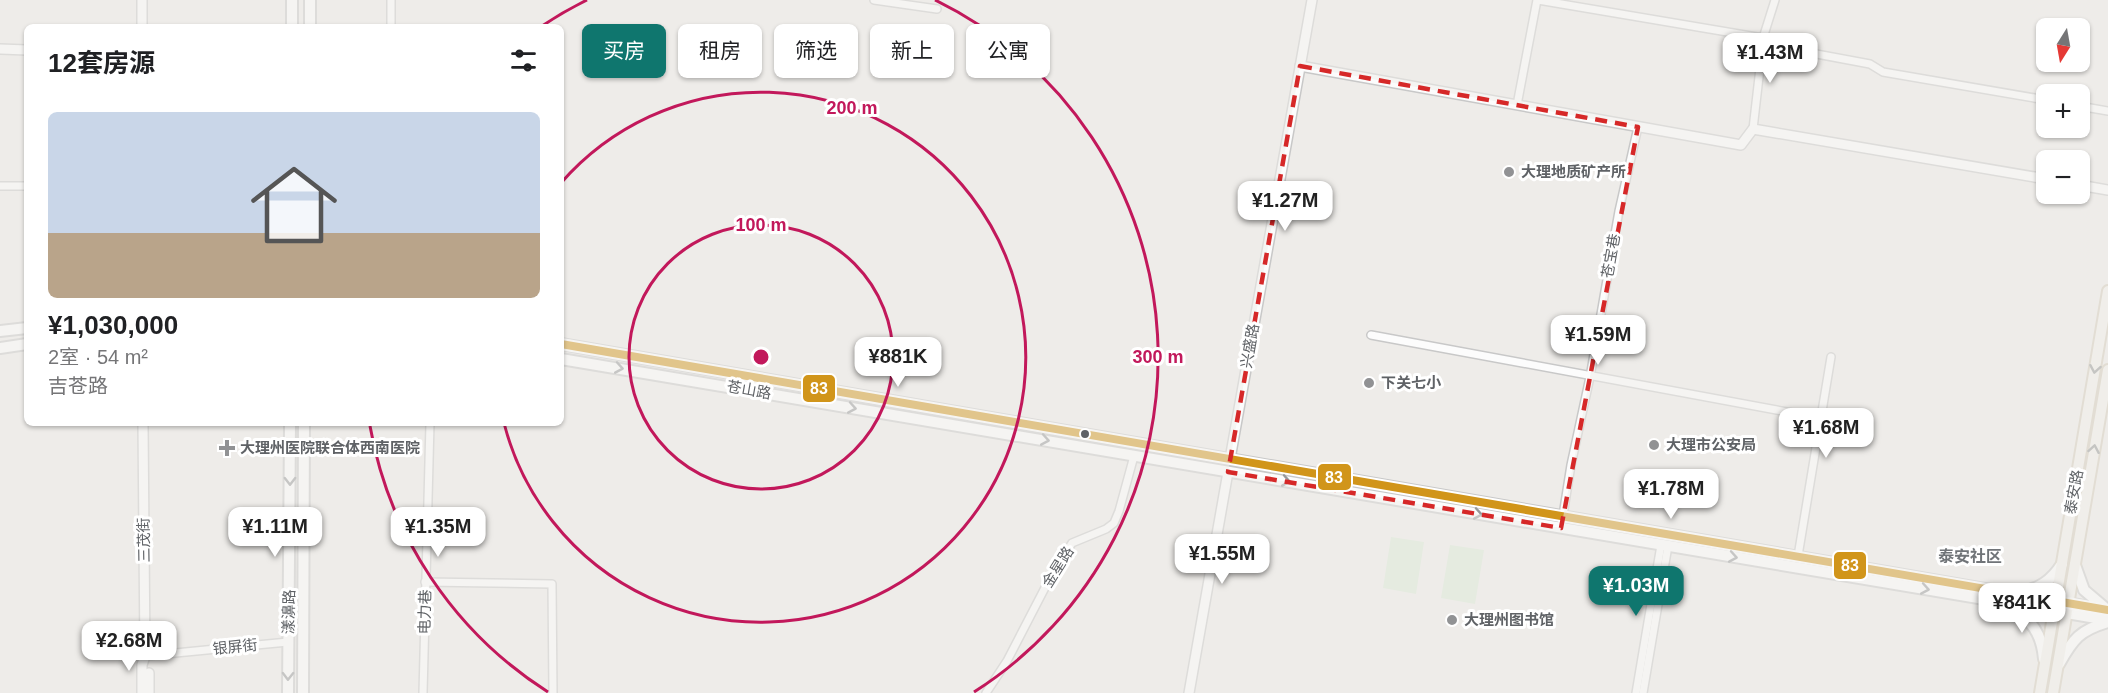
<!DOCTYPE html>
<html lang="zh">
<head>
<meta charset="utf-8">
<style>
  :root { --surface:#fff; --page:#f6f6f6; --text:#202124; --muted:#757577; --accent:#0f766e }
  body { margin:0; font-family:Helvetica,"Noto Sans SC",sans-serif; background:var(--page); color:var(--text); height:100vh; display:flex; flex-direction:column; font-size:22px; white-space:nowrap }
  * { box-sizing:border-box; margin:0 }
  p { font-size:20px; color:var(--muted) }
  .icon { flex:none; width:33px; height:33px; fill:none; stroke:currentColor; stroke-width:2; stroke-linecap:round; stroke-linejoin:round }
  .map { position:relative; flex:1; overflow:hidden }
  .sheet { position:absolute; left:24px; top:24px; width:540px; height:402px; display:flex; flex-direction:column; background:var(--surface); border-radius:9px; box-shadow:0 2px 4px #0004 }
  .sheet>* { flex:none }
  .hud { position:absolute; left:582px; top:24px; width:570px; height:54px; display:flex; gap:12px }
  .needle { width:39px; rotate:191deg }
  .fabs { position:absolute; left:2036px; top:18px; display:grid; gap:12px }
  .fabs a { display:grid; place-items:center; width:54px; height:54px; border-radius:9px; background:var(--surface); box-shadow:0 2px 4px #0004; font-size:30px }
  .price { position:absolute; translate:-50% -51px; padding:0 14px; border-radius:12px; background:#fff; color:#222; font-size:20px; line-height:39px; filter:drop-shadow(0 2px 3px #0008) }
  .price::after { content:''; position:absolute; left:50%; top:36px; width:18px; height:14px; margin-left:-9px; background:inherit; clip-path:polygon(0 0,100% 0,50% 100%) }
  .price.current { background:var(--accent); color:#fff }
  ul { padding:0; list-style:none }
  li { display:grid; align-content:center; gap:12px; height:318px; padding:0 24px }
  li span { display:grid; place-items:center; height:186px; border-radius:9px; color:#555 }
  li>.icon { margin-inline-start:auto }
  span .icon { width:108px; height:108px; fill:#fffc; stroke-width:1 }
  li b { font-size:26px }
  h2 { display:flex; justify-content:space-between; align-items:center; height:72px; padding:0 24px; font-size:26px }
  .tag { padding:0 21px; border-radius:9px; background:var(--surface); box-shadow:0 2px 4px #0004; font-size:21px; line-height:54px }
  .tag.current { background:var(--accent); color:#fff }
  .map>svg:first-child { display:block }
  .grass { fill:#d9e8d6 }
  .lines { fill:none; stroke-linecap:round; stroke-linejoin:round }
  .minor-casing { stroke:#c8c8c8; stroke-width:10 }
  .tertiary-casing { stroke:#c8c8c8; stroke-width:12 }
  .secondary-casing { stroke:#c8c8c8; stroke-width:14 }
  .primary-casing { stroke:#d3cbba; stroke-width:14 }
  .minor { stroke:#fcfcfc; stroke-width:7 }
  .tertiary { stroke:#fcfcfc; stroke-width:9 }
  .secondary { stroke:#fcfcfc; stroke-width:10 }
  .primary { stroke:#f2f0ea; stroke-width:10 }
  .bus-1-casing { stroke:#fff; stroke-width:12 }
  .bus-1 { stroke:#d1951a; stroke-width:8 }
  .oneway { stroke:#96989a }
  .oneway2 { stroke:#929494 }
  .marked { fill:none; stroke:#d62828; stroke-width:4.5; stroke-dasharray:12 8; stroke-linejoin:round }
  .ring { fill:none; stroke:#c2185b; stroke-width:3 }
  .poi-dot { fill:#919294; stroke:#fff; stroke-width:2 }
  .bus-dot { fill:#5f6266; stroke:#fff; stroke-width:2 }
  .labels { text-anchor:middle; stroke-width:6; stroke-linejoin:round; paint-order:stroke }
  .poi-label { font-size:15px; font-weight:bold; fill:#5f6266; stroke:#fff; text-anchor:start }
  .street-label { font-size:15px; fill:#5f6266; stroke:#fff }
  .neighbourhood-label { font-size:16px; font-weight:bold; fill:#707478; stroke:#fff }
  .centre { fill:#c2185b; stroke:#fff; stroke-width:3 }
  .ring-label { font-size:18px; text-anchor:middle; font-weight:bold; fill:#c2185b; stroke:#fff; stroke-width:6; stroke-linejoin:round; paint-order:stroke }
  .line-badge { stroke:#fff; stroke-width:2 }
  .badge-label { font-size:16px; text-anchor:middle; font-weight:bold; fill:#fff }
</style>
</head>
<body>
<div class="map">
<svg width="2108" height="693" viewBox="0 0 2108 693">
  <rect width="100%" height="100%" fill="#eeece9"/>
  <g class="grass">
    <polygon points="1391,537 1424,542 1416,594 1383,588"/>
    <polygon points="1450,545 1484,550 1475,604 1441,598"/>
  </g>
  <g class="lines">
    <g class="minor-casing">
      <g id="minor">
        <polyline points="874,0 937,9"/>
        <polyline points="1538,0 1763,38 1775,0"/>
        <polyline points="391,27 391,0"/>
        <polyline points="1763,44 1870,64 1883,72 2046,100"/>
        <polyline points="1517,105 1537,0"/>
        <polyline points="2079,106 2108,111"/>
        <polyline points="1753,129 1763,42"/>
        <polyline points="0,186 27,186"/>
        <polyline points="1371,335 1820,418"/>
        <polyline points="1561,528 1571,465 1590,377 1619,211 1638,127"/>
        <polyline points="1798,556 1831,357"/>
        <polyline points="425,582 552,584 553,693"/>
        <polyline points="145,656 288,642"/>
        <polyline points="423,693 430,423"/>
        <polyline points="986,693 1007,661 1049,580 1072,543 1106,529 1114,523 1119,511 1134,456"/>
        <polyline points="1636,693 1661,545"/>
        <polyline points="1643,693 1668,546"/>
      </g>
    </g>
    <g class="tertiary-casing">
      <g id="tertiary">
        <polyline points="142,27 142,0"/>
        <polyline points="0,49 27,50"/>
        <polyline points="1300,66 1741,145 1753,129 2046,179"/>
        <polyline points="2079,185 2108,190"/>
        <polyline points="1230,459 1312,0"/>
        <polyline points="149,673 149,693"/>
        <polyline points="142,693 142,665 145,656 143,423"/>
        <polyline points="1189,693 1228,472"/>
      </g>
    </g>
    <g class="secondary-casing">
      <g id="secondary">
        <polyline points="292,27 292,0"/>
        <polyline points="310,27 310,0"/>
        <polyline points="0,331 27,328"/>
        <polyline points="561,344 2108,610"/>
        <polyline points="0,348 27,344"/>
        <polyline points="561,359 2108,620"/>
        <polyline points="2075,565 2084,590 2104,607"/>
        <path d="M2020,593c20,-5 31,-12 42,-29"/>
        <path d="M2010,607c22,12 32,28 34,52"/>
        <path d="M2059,664c14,-25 21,-34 49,-42"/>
        <polyline points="288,693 290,423"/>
        <polyline points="303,693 304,423"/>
      </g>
    </g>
    <g class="primary-casing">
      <g id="primary">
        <polyline points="2040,693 2108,291"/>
        <polyline points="2053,693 2108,370"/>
      </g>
    </g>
    <use href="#minor" class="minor"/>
    <use href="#tertiary" class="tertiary"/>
    <use href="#secondary" class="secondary"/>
    <use href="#primary" class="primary"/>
    <g class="bus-1-casing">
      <polyline id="bus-1" points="561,344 2108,610"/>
    </g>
    <use href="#bus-1" class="bus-1"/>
  </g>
  <defs><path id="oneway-chevron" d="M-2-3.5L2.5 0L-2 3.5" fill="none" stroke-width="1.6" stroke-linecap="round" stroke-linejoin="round" transform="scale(1.5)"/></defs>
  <g class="oneway">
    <use href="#oneway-chevron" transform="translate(619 368) rotate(10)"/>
    <use href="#oneway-chevron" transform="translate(852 408) rotate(10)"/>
    <use href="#oneway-chevron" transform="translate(1045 440) rotate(10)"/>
    <use href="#oneway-chevron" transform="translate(290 481) rotate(90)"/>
    <use href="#oneway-chevron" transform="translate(1286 481) rotate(10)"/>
    <use href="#oneway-chevron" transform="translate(1478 514) rotate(10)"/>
    <use href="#oneway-chevron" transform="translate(1733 557) rotate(10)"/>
    <use href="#oneway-chevron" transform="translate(1925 589) rotate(10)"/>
    <use href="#oneway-chevron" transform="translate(288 676) rotate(91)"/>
  </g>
  <g class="oneway2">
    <use href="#oneway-chevron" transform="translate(2095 369) rotate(100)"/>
    <use href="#oneway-chevron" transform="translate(2094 449) rotate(-80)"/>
  </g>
  <path d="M0 0H2108V693H0ZM1300,66l338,61 -77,401 -333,-56z" fill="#eeece9" fill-opacity=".55" fill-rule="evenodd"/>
  <path class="marked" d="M1300,66l338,61 -77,401 -333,-56z"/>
  <g class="ring">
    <circle cx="761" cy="357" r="132"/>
    <path d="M561 183A265 265 0 1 1 504 423"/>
    <path d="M548 692A397 397 0 0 1 370 426M542 26A397 397 0 0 1 587 0M935 0A397 397 0 0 1 974 692"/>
  </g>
  <g class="poi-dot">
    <circle cx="1509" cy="172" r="6"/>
    <circle cx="1369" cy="383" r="6"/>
    <circle cx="1654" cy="445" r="6"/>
    <path d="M224 439h6v6h6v6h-6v6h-6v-6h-6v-6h6z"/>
    <circle cx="1452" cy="620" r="6"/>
  </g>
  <circle class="bus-dot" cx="1085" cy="434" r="5"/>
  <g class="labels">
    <g class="poi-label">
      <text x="1521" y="177">大理地质矿产所</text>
      <text x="1381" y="388">下关七小</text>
      <text x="1666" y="450">大理市公安局</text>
      <text x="240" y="453">大理州医院联合体西南医院</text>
      <text x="1464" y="625">大理州图书馆</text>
    </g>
    <g class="street-label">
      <text transform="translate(1611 256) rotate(-80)" y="5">苍宝巷</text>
      <text transform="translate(1250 346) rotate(-80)" y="5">兴盛路</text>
      <text transform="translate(749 390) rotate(10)" y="5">苍山路</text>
      <text transform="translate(2074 492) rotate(-80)" y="5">泰安路</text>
      <text transform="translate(144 540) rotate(-91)" y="5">三茂街</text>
      <text transform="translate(1058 567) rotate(-58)" y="5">金星路</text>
      <text transform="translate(289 612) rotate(-89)" y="5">漾濞路</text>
      <text transform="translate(425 612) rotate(-89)" y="5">电力巷</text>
      <text transform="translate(235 647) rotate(-6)" y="5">银屏街</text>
    </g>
    <g class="neighbourhood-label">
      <text x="1970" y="562">泰安社区</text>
    </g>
  </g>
  <circle cx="761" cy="357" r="9" class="centre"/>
  <g class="ring-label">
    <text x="852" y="114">200 m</text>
    <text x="761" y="231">100 m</text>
    <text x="1158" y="363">300 m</text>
  </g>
  <g class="line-badge">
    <rect x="802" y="374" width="34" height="29" rx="6" fill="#d1951a"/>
    <rect x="1317" y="463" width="35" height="28" rx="6" fill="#d1951a"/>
    <rect x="1833" y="551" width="34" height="29" rx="6" fill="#d1951a"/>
  </g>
  <g class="badge-label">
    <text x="819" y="394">83</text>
    <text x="1334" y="483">83</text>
    <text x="1850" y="571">83</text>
  </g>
</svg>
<div class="fabs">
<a><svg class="needle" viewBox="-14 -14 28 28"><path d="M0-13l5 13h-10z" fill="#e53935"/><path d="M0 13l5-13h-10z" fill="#757577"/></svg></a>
<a>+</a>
<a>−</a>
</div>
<b class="price" style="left:1770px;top:84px">¥1.43M</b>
<b class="price" style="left:1285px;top:232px">¥1.27M</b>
<b class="price" style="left:1598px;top:366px">¥1.59M</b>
<b class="price" style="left:898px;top:388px">¥881K</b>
<b class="price" style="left:1826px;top:459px">¥1.68M</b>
<b class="price" style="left:1671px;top:520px">¥1.78M</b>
<b class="price" style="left:275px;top:558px">¥1.11M</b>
<b class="price" style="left:438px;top:558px">¥1.35M</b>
<b class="price" style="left:1222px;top:585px">¥1.55M</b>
<b class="price current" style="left:1636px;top:617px">¥1.03M</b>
<b class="price" style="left:2022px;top:634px">¥841K</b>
<b class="price" style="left:129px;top:672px">¥2.68M</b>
<div class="hud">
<a class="tag current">买房</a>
<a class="tag">租房</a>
<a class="tag">筛选</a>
<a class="tag">新上</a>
<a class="tag">公寓</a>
</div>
<section class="sheet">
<h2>12套房源<svg class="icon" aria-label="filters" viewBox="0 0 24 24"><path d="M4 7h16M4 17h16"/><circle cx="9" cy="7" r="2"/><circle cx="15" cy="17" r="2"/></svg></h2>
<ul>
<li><span style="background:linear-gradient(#c9d6e8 65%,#b9a48a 0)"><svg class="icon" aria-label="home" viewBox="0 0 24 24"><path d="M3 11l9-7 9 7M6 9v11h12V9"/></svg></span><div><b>¥1,030,000</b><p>2室 · 54 m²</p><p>吉苍路</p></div></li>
</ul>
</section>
</div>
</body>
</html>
